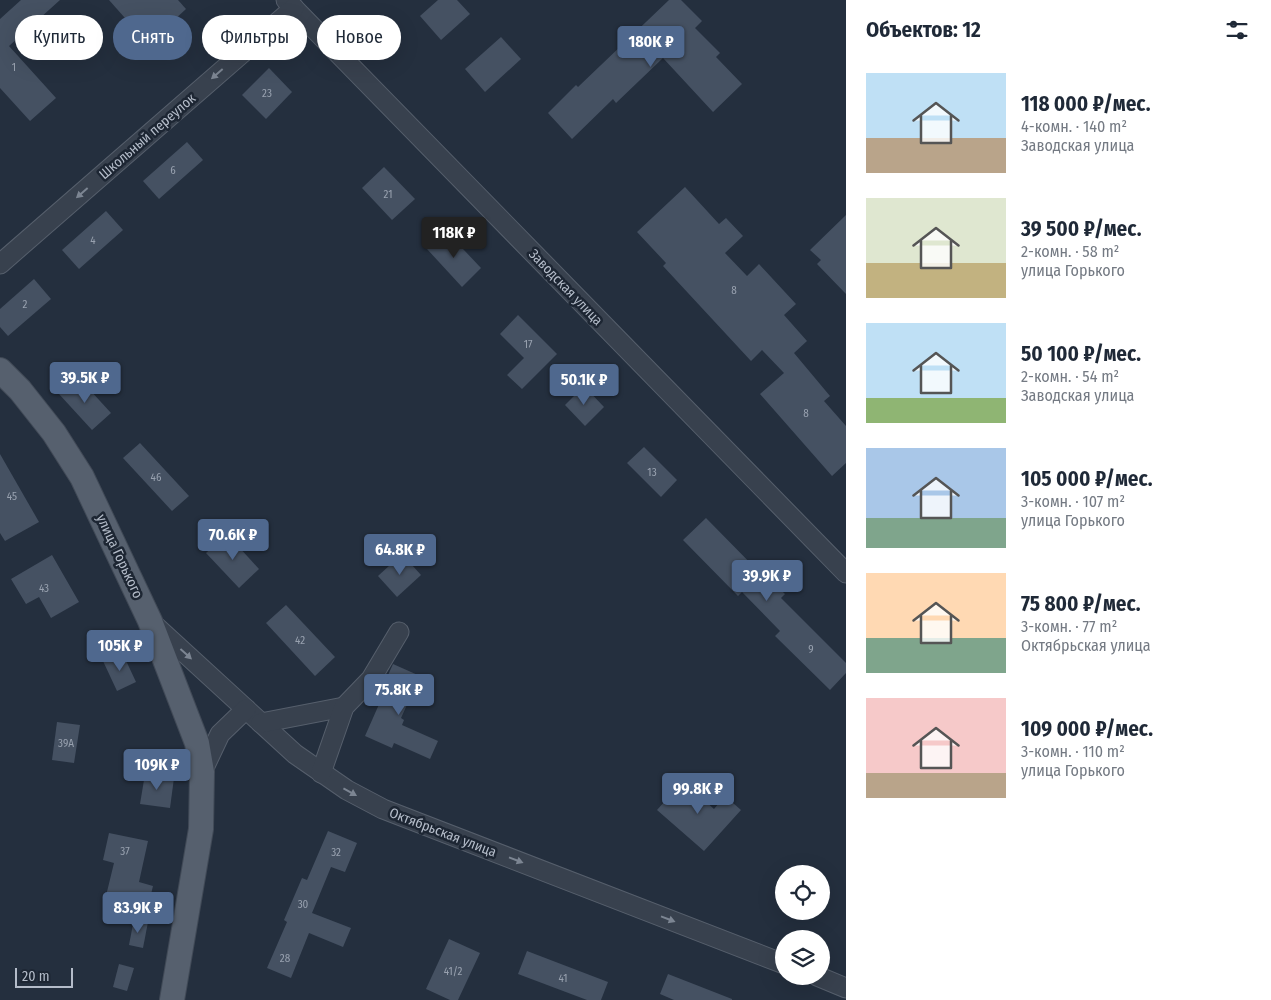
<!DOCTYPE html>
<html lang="ru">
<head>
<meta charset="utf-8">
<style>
  :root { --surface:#fff; --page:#f6f6f7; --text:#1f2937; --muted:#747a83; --accent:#4f688e }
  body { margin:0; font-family:"Fira Sans Condensed",sans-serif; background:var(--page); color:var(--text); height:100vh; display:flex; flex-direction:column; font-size:19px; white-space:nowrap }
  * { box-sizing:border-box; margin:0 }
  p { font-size:16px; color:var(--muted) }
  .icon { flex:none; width:28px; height:28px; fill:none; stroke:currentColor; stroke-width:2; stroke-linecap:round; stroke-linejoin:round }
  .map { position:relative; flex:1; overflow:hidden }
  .side { display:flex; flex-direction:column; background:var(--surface); width:425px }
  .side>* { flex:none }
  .guide { position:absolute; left:15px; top:15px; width:475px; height:45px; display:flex; gap:10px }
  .buttons { position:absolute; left:775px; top:865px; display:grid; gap:10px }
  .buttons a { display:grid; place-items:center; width:55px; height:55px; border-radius:50%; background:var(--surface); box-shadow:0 5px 20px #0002; font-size:25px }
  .scale { position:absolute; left:15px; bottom:12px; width:58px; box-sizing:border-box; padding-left:5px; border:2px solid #b4bcc9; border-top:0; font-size:14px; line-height:18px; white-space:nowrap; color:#b4bcc9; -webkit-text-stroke:4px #1d2633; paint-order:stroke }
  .price { position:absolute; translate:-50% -42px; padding:0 11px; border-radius:5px; background:var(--accent); color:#fff; font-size:16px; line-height:32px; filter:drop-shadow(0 1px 2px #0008) }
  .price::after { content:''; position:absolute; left:50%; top:30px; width:15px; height:11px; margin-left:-8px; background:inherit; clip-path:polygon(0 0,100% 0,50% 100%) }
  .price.current { background:#222; color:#fff }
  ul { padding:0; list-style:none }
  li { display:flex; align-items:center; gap:15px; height:125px; padding:0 20px }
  li span { display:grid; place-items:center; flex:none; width:140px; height:100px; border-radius:0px; color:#555 }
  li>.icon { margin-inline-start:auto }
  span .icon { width:60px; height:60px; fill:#fffc; stroke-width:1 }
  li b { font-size:21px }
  h2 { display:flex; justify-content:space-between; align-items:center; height:60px; padding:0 20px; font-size:21px }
  .pill { padding:0 18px; border-radius:22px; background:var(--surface); box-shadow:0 5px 20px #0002; font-size:18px; line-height:45px }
  .pill.current { background:var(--accent); color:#fff }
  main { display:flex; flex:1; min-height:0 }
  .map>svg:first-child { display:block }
  .building { fill:#455162 }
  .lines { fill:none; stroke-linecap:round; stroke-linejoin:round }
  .minor-casing { stroke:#565f6c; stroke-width:21 }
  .major-casing { stroke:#414a57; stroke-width:26 }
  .minor { stroke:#38414e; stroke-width:19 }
  .major { stroke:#56606e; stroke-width:24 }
  .oneway { fill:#7c8592 }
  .labels { text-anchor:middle; stroke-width:5; stroke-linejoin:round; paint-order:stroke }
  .number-label { font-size:11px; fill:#98a1af }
  .street-label { font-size:14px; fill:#b4bcc9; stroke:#1d2633 }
</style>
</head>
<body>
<main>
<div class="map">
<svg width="846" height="1000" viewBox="0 0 846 1000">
  <rect width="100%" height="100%" fill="#242f3e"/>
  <g class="building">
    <polygon points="21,0 60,0 9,46 56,98 30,121 0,88 0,19"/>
    <polygon points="109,0 178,0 186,9 148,44"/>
    <polygon points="438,0 457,0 470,14 441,40 420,16"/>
    <polygon points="669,0 681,0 702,21 695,28 720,53 716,57 742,84 713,112 663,58 616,103 613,99 572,139 548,113 576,85 578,87"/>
    <polygon points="501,37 521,59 485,92 465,69"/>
    <polygon points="269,68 292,92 266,119 242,95"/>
    <polygon points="187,142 203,160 159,199 143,181"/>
    <polygon points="384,167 415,199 392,220 362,188"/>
    <polygon points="685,187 719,224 726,218 743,236 725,253 747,276 759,264 796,304 784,315 807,341 794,353 830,396 824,401 846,426 846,463 832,476 760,394 784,373 762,350 751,361 663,266 666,263 637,232"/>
    <polygon points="106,211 123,230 79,269 62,250"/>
    <polygon points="846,215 846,294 817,264 821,260 810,250"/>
    <polygon points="446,231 481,268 462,287 427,249"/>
    <polygon points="34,279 51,299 8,336 0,327 0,309"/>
    <polygon points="518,315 557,354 522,389 507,375 524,358 500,334"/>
    <polygon points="78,377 111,413 92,430 59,394"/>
    <polygon points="584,386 604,407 585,426 565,405"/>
    <polygon points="140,443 189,496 172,511 123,458"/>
    <polygon points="644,447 677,480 661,497 627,463"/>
    <polygon points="0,454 39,522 5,541 0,533"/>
    <polygon points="706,518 769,582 771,580 785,594 781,598 846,663 846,673 830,690 775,636 780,631 742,592 738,596 683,540"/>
    <polygon points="227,534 259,569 239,588 206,553"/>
    <polygon points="402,554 421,575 397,597 378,576"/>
    <polygon points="52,555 79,602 51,618 39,597 26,604 11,579"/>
    <polygon points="286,605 335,657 315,676 266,623"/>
    <polygon points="122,652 136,682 117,691 103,661"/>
    <polygon points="393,664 420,676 401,718 404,720 402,725 438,741 430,759 394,743 392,748 365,736 388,684 385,682"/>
    <polygon points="57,722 80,725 74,763 52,760"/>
    <polygon points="145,774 174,778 170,808 140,804"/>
    <polygon points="683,781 714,809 725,796 741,810 704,851 657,810"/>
    <polygon points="328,831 357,843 345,872 331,867 312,913 351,928 343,947 309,933 291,978 267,968 287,922 284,920 302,878 307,880"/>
    <polygon points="109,833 148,841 139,882 153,886 146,915 104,904 114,863 103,860"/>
    <polygon points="134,919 148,922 143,948 129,945"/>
    <polygon points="449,939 480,953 458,1000 450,1000 426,989"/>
    <polygon points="527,951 608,982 601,1000 587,1000 518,974"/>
    <polygon points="119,964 134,968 127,991 113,987"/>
    <polygon points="668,974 732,999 732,1000 674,1000 660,994"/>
  </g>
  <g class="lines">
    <g class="minor-casing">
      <g id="minor">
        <polyline points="286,0 846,573"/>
        <polyline points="0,264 294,8"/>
        <polyline points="151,622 295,754 347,790 383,809 784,964"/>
        <polyline points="261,723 344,707"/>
        <polyline points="202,772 220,734 246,709"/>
        <polyline points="321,773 344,707 371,679 399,632"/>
        <polyline points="817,976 846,988"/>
      </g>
    </g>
    <g class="major-casing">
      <polyline id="major" points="0,370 20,390 54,433 82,477 150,621 197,743 202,772 201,829 172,1000"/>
    </g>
    <use href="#minor" class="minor"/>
    <use href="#major" class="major"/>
  </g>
  <defs><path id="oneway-solid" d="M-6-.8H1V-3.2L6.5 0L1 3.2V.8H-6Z" transform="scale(1.25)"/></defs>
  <g class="oneway">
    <use href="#oneway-solid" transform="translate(217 74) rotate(139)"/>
    <use href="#oneway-solid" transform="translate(82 193) rotate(139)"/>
    <use href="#oneway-solid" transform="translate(186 654) rotate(42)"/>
    <use href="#oneway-solid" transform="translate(350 792) rotate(29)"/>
    <use href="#oneway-solid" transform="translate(516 860) rotate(21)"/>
    <use href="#oneway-solid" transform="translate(668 919) rotate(21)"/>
  </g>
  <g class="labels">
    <g class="number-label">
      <text x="14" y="71">1</text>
      <text x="267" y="97">23</text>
      <text x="173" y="174">6</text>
      <text x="388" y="198">21</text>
      <text x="93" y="244">4</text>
      <text x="734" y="294">8</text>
      <text x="25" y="308">2</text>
      <text x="528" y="348">17</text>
      <text x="806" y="417">8</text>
      <text x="652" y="476">13</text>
      <text x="156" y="481">46</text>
      <text x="12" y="500">45</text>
      <text x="44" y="592">43</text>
      <text x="300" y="644">42</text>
      <text x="811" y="653">9</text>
      <text x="66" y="747">39А</text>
      <text x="125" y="855">37</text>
      <text x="336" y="856">32</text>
      <text x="303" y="908">30</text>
      <text x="285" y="962">28</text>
      <text x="453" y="975">41/2</text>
      <text x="563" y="982">41</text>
    </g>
    <g class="street-label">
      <text transform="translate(147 136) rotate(-41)" y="5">Школьный переулок</text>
      <text transform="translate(566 287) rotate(46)" y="5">Заводская улица</text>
      <text transform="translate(120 556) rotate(65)" y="5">улица Горького</text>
      <text transform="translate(443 832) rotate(21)" y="5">Октябрьская улица</text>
    </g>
  </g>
</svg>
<div class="buttons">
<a><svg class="icon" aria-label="locate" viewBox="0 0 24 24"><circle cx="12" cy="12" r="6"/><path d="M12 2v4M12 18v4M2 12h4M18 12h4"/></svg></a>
<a><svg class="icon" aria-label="layers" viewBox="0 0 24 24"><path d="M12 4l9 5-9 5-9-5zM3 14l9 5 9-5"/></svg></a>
</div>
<div class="scale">20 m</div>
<b class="price" style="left:651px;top:68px">180K ₽</b>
<b class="price current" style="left:454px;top:259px">118K ₽</b>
<b class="price" style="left:85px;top:404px">39.5K ₽</b>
<b class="price" style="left:584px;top:406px">50.1K ₽</b>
<b class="price" style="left:233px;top:561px">70.6K ₽</b>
<b class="price" style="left:400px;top:576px">64.8K ₽</b>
<b class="price" style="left:767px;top:602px">39.9K ₽</b>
<b class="price" style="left:120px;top:672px">105K ₽</b>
<b class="price" style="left:399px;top:716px">75.8K ₽</b>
<b class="price" style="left:157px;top:791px">109K ₽</b>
<b class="price" style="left:698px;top:815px">99.8K ₽</b>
<b class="price" style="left:138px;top:934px">83.9K ₽</b>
<div class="guide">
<a class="pill">Купить</a>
<a class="pill current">Снять</a>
<a class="pill">Фильтры</a>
<a class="pill">Новое</a>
</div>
</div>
<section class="side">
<h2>Объектов: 12<svg class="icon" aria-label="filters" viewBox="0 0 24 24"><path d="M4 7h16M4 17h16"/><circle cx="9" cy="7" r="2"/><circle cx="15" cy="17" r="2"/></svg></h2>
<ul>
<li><span style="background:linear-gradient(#bfe0f5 65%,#b9a48a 0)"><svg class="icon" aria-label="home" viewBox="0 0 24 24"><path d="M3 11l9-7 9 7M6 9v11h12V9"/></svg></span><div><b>118 000 ₽/мес.</b><p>4-комн. · 140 m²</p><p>Заводская улица</p></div></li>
<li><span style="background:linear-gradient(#dfe7d0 65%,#c2b280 0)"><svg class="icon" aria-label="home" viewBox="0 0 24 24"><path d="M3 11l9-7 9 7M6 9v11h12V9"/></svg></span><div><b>39 500 ₽/мес.</b><p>2-комн. · 58 m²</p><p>улица Горького</p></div></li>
<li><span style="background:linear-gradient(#bfe0f5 75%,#8fb573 0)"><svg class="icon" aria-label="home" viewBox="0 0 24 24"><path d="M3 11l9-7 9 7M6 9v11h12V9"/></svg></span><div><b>50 100 ₽/мес.</b><p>2-комн. · 54 m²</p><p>Заводская улица</p></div></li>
<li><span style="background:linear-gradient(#a9c7e8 70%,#7fa58c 0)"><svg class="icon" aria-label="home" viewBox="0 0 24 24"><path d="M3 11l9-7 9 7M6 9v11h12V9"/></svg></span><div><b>105 000 ₽/мес.</b><p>3-комн. · 107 m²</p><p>улица Горького</p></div></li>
<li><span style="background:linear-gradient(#ffd9b3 65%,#7fa58c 0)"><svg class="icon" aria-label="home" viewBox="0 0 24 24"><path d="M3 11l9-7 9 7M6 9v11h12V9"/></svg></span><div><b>75 800 ₽/мес.</b><p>3-комн. · 77 m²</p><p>Октябрьская улица</p></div></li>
<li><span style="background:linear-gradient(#f6c9c9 75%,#b9a48a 0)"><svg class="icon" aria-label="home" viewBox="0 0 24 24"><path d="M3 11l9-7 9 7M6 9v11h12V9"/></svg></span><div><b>109 000 ₽/мес.</b><p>3-комн. · 110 m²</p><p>улица Горького</p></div></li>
</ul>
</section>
</main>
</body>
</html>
